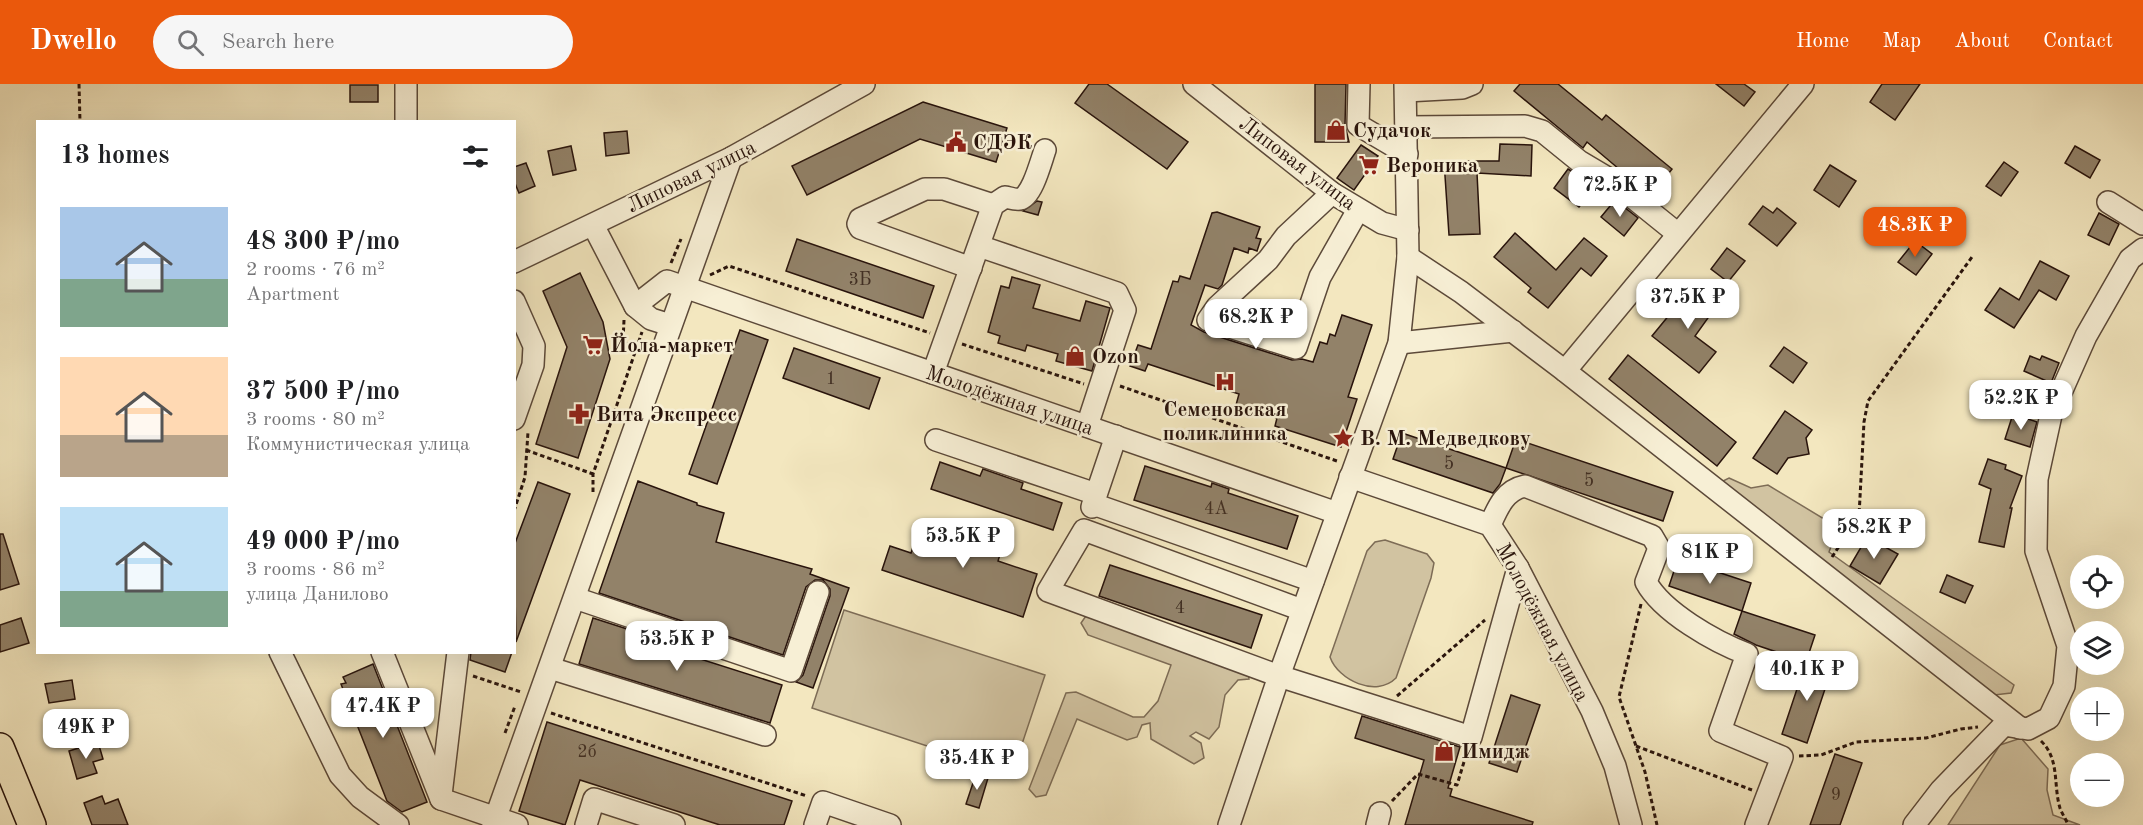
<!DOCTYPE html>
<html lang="en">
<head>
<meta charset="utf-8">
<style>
  :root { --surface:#fff; --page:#f6f6f6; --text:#202124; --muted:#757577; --accent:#ea580c }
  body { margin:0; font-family:"Old Standard TT",serif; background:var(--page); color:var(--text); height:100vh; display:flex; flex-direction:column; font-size:22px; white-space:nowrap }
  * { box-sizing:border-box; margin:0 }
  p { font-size:20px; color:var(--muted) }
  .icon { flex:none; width:33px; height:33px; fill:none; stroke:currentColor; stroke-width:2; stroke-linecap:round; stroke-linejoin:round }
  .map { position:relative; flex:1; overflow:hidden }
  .details { position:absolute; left:36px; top:36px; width:480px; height:534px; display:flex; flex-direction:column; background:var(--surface); border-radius:0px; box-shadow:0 6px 24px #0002 }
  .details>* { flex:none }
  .fabs { position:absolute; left:2070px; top:471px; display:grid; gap:12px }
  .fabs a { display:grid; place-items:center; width:54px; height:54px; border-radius:50%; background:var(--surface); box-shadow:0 6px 24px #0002; font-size:30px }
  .price { position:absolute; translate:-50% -51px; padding:0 14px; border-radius:12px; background:#fff; color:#222; font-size:20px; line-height:39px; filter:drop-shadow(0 2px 3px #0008) }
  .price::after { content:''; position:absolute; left:50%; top:36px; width:18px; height:14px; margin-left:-9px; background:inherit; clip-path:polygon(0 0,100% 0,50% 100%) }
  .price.selected { background:var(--accent); color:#fff }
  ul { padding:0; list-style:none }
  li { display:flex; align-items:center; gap:18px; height:150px; padding:0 24px }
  li span { display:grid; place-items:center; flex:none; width:168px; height:120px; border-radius:0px; color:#555 }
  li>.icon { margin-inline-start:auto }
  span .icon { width:72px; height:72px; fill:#fffc; stroke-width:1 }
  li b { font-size:26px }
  h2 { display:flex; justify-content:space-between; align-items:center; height:72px; padding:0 24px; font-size:26px }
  header { display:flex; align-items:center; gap:36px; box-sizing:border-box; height:84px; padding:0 30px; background:var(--accent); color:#fff }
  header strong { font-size:28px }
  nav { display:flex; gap:33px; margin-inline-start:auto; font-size:21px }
  .search { width:420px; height:54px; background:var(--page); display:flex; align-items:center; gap:15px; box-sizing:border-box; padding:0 21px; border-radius:33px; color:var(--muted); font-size:22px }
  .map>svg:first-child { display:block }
  .green { fill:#d1c3a1; stroke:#7d6c56; stroke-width:1.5 }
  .building { fill:#928269; stroke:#29140c; stroke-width:1.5 }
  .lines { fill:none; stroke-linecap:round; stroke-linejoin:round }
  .minor-casing { stroke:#5c4939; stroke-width:24 }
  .major-casing { stroke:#29140c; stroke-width:30 }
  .path { stroke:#29140c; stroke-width:3; stroke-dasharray:4.5 3; stroke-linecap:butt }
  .minor { stroke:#f7efd5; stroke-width:21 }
  .major { stroke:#f3e7bf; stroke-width:27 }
  .labels { text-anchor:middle; stroke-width:5; stroke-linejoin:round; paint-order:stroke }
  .number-label { font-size:18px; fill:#433023 }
  .poi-label { font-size:21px; font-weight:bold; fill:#29140c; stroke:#f7efd5; text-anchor:start }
  .street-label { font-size:21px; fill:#29140c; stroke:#f7efd5 }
</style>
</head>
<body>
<header>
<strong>Dwello</strong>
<div class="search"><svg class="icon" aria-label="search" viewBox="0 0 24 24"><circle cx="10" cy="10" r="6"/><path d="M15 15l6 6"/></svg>Search here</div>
<nav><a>Home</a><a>Map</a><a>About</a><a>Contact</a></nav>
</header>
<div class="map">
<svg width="2143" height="741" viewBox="0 0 2143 741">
  <rect width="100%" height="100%" fill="#f3e7bf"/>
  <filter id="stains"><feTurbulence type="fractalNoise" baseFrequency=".00333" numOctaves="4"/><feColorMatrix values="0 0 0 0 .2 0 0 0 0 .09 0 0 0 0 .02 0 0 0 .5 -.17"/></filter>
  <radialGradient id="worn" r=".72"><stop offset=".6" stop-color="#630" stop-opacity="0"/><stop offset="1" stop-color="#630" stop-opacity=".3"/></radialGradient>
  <g class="green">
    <polygon points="1729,394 1751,404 1768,401 1834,441 1835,452 1829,468 2014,601 2011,609 1994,611 1719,399"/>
    <path d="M1385,456l42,14 7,9 -3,15 -35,100c-20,20 -58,2 -66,-21l37,-106 8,-9z"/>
    <polygon points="844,526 1045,591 1012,690 812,624"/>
    <polygon points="1088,529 1248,588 1249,595 1238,596 1225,611 1219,643 1209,655 1196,648 1190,652 1201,659 1204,674 1194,680 1151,655 1150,639 1142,641 1137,653 1127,656 1077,635 1046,711 1036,713 1029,705 1066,609 1076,608 1133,633 1144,633 1158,617 1171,581 1088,551 1081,539"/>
    <polygon points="2021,654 2048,685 2047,706 2053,731 2080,741 1948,741 2000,661"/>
  </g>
  <g class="building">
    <polygon points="1089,0 1107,0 1188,58 1167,85 1075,19"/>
    <polygon points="1315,0 1346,0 1345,41 1349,58 1315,58"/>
    <polygon points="1520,0 1558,0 1602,36 1606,31 1672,85 1651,112 1587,58 1583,64 1514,7"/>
    <polygon points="1716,0 1744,0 1755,8 1744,22"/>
    <polygon points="1882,0 1920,0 1895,36 1870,18"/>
    <rect x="350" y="1" width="28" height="17"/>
    <polygon points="923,18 1007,44 996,78 920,55 807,111 792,82"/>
    <polygon points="627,47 629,69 606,72 604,49"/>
    <polygon points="1500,60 1532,61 1531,92 1477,89 1480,150 1449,151 1444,77 1499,77"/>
    <polygon points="1361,61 1378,72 1354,106 1337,94"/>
    <polygon points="571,62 576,86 553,91 548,67"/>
    <polygon points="2075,62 2100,76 2090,94 2065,79"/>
    <polygon points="2004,78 2018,88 2001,112 1986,102"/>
    <polygon points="526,79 535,102 519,109 514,97 514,83"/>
    <polygon points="1830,81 1856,97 1839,123 1814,106"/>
    <polygon points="1568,85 1596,102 1579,123 1554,104"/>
    <polygon points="1615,116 1638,134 1624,152 1601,133"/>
    <polygon points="1037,117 1042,118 1038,131 1023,127"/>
    <polygon points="1763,122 1773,129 1777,124 1796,139 1777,162 1749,140"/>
    <polygon points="1217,128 1260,143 1256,154 1261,155 1257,167 1249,164 1248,169 1234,164 1222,201 1218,205 1205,201 1191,241 1204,248 1292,276 1302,275 1313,278 1320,258 1327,260 1330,250 1335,252 1342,231 1372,241 1348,313 1357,315 1341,363 1275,342 1277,334 1236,321 1239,310 1148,280 1145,287 1130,282 1138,261 1151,265 1173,197 1178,198 1180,192 1190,195 1212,129"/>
    <polygon points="2099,129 2119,140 2109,161 2088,151"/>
    <polygon points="1515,149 1556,186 1584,154 1607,172 1591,192 1581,184 1548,224 1528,208 1531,204 1494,173"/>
    <polygon points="797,155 934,202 923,234 786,187"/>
    <polygon points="1915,157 1932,170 1916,191 1898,178"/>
    <polygon points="1727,164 1745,177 1728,198 1711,185"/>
    <polygon points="2040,177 2069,192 2056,216 2039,206 2014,244 1985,226 2000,204 2019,216"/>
    <polygon points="580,189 603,238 610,275 578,374 536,360 567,263 543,207"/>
    <polygon points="1012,193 1040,201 1033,224 1080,237 1086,217 1110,224 1092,287 1056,277 1058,270 1027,261 1025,267 998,259 1000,252 988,248 1001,202 1009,204"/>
    <polygon points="1693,202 1718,220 1695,252 1716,268 1699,289 1652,252"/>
    <polygon points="740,246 768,256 717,400 689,390"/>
    <polygon points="1784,263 1807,279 1793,299 1770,282"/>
    <polygon points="794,264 880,294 869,325 783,294"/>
    <polygon points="1628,271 1736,358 1717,382 1609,295"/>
    <polygon points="2030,272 2040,276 2042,272 2059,279 2051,299 2024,287"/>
    <polygon points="1785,327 1812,346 1806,354 1809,370 1788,374 1777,390 1753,374"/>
    <polygon points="2013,330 2037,338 2030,363 2005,355"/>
    <polygon points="1402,349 1506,384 1500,400 1493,409 1393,375"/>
    <polygon points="1516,355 1673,408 1663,437 1506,384"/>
    <polygon points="1988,375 2006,381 2005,385 2022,392 2010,424 2012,424 2004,463 1979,458 1991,405 1979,400"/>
    <polygon points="940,378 980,392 983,385 1023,399 1021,405 1062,419 1053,446 931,405"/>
    <polygon points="1145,382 1211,403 1212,399 1229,405 1228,409 1298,432 1287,465 1134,416"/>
    <polygon points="638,397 697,419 697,421 724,429 716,458 812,485 810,490 849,504 813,604 796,598 803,591 830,512 830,505 823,496 815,496 806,503 783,571 599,509"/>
    <polygon points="538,398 570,410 516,558 514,462"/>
    <polygon points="922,437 1002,464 998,477 1037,490 1023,533 882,486 890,462 911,469"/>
    <polygon points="0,450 3,450 19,500 0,506"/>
    <polygon points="1867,453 1898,470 1880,500 1850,482"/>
    <polygon points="1678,475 1751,499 1742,527 1669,502"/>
    <polygon points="1110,481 1262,531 1251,564 1099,512"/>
    <polygon points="1947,491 1973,502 1965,519 1940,508"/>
    <polygon points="1742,527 1815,551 1806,578 1756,561 1734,550"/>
    <polygon points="21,534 29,559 0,568 0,541"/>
    <polygon points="593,534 652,553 650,559 782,601 770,639 579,580"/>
    <polygon points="471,568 512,568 505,588 470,576"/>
    <polygon points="1806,578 1831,587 1807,659 1782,650"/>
    <polygon points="373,580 427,718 402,728 387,717 341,600 346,599 343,593"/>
    <polygon points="72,596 75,615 49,619 45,600"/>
    <polygon points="1511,611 1540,621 1517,688 1489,679"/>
    <polygon points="1362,632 1460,663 1448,704 1452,705 1450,712 1533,738 1532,741 1405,741 1424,676 1355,654"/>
    <polygon points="547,638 792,717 784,741 720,741 580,696 565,741 519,727"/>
    <polygon points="98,658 103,675 93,678 97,689 77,695 69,667"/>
    <polygon points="1835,670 1862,679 1840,741 1810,741"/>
    <polygon points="976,690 988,694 979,724 966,720"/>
    <polygon points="102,712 105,720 118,715 128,741 92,741 84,719"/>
  </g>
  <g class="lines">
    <g class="minor-casing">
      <g id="minor">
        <polyline points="406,0 406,38"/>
        <polyline points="1194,0 1332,109 1382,139 1408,146"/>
        <polyline points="1359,0 1358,41 1407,70"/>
        <polyline points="1406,7 1462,4 1472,0"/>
        <polyline points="1406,43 1525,42 1542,47 1579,77 1611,96 1678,150"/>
        <polyline points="1332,109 1286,152 1268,176 1217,223 1208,236 1296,264 1320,193 1358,126"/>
        <polyline points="2108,118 2143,140"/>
        <polyline points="593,141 635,222 651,235 670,241"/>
        <polyline points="979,162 1117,209 1125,226 1087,342"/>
        <polyline points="1408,173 1461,208 1565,287 1803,0"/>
        <polyline points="514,178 731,74 864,0"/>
        <polyline points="971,184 860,144 858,140 860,135 925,105 944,105 993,121"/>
        <polyline points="514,217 534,262 533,281 514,335"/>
        <polyline points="635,222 667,197 1337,429"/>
        <polyline points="1399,259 1513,247"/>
        <polyline points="1565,287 2020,644"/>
        <path d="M933,289l60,-168 12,-8c5,1 11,3 15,2 12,-2 21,-38 25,-49"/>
        <polyline points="936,356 1096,410"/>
        <polyline points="1350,393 1490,441 1518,484 1592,627 1615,682 1631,741"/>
        <polyline points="1093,420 1313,497"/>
        <polyline points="1092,423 1116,352"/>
        <path d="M1490,441c8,-18 15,-35 35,-39l127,50 7,12 -13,34c16,30 69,60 101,72l-27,77 62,26 -26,68"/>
        <polyline points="575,514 791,587 818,508"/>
        <polyline points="1302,526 1084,446 1048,507 1279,592 1471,653 1518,484"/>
        <polyline points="280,568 340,691 360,713 398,741"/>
        <polyline points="382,568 441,715"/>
        <polyline points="550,584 765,651"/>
        <polyline points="441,711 458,568"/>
        <polyline points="441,715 517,741"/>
        <polyline points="493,741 731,74"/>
        <polyline points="586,741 594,715 674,741"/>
        <polyline points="815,741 823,718 890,741"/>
        <polyline points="1229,741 1279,592 1399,259 1408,173 1405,0"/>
        <polyline points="1377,741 1380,729"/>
        <polyline points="1914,741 1941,706 2004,641 2028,645 2049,634 2064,602 2068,562 2036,467 2037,395 2051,331 2086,252 2130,175 2143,165"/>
      </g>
    </g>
    <g class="major-casing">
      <polyline id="major" points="0,663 32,741"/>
    </g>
    <g class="path">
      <polyline points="79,0 80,38"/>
      <polyline points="671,179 681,155"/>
      <polyline points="710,191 729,182 930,249"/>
      <polyline points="624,236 623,258 637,263"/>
      <polyline points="962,260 1084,300"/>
      <polyline points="1120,302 1337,377"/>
      <polyline points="526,366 593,390"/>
      <polyline points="593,408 593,390 642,248"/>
      <polyline points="514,427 525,393 528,348"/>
      <polyline points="1832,473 1859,432 1864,338 1868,317 1972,173"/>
      <polyline points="1641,520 1619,613 1645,688 1657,741"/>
      <polyline points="473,592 521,608"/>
      <polyline points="1397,612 1485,536"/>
      <polyline points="551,629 807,712"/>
      <polyline points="505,649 515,622"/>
      <path d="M2041,657c19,18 12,44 19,67 2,6 6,11 8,17"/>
      <polyline points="1636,662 1752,706"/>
      <polyline points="1799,672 1821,671 1856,658 1926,654 1961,645 1978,643"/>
      <polyline points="1392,717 1418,690 1457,701 1467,668"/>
    </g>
    <use href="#minor" class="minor"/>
    <use href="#major" class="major"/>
  </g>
  <defs>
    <g id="shop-bare" transform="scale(1.62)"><path d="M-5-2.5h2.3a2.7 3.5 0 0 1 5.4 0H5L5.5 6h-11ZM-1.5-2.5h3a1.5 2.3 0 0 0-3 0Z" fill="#8f2418" stroke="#f7efd5" stroke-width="2.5" paint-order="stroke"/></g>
    <g id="civic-bare" transform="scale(1.62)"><path d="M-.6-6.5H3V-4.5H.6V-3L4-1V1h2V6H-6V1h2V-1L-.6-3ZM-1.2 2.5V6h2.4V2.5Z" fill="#8f2418" stroke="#f7efd5" stroke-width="2.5" paint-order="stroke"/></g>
    <g id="supermarket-bare" transform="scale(1.62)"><path d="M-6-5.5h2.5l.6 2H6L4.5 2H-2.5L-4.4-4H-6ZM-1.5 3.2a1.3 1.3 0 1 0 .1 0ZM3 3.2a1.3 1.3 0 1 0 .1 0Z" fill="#8f2418" stroke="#f7efd5" stroke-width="2.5" paint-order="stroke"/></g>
    <g id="hospital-bare" transform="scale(1.62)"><path d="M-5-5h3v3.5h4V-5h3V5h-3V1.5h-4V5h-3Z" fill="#8f2418" stroke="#f7efd5" stroke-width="2.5" paint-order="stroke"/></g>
    <g id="pharmacy-bare" transform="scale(1.62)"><path d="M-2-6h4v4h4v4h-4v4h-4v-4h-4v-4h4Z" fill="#8f2418" stroke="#f7efd5" stroke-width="2.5" paint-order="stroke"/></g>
    <g id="sight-bare" transform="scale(1.62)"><path d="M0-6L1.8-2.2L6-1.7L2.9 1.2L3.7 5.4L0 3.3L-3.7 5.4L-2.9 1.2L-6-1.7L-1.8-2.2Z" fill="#8f2418" stroke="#f7efd5" stroke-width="2.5" paint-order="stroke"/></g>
  </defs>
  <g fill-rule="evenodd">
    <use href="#shop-bare" x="1336" y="46"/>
    <use href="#civic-bare" x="956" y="58"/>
    <use href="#supermarket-bare" x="1369" y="81"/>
    <use href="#supermarket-bare" x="593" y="261"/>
    <use href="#shop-bare" x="1075" y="272"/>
    <use href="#hospital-bare" x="1225" y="298"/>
    <use href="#pharmacy-bare" x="579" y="330"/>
    <use href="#sight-bare" x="1343" y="354"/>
    <use href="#shop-bare" x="1444" y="667"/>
  </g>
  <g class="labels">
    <g class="number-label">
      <text x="860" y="201">3Б</text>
      <text x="831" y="300">1</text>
      <text x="1449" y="385">5</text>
      <text x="1589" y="402">5</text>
      <text x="1216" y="430">4А</text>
      <text x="1180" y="529">4</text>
      <text x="587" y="673">2б</text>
      <text x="1836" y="716">9</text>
    </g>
    <g class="poi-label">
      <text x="1353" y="53">Судачок</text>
      <text x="973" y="65">СДЭК</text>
      <text x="1386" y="88">Вероника</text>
      <text x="610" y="268">Йола-маркет</text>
      <text x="1092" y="279">Ozon</text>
      <text x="1225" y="332" text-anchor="middle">Семеновская<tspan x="1225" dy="24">поликлиника</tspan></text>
      <text x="596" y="337">Вита Экспресс</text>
      <text x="1360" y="361">В. М. Медведкову</text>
      <text x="1461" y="674">Имидж</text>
    </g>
    <g class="street-label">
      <text transform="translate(1298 79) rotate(37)" y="7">Липовая улица</text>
      <text transform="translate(691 92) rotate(-26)" y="7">Липовая улица</text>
      <text transform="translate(1010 316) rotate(19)" y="7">Молодёжная улица</text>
      <text transform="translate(1543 538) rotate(62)" y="7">Молодёжная улица</text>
    </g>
  </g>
  <rect width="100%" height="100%" filter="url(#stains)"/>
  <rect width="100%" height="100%" fill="url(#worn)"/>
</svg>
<div class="fabs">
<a><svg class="icon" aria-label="locate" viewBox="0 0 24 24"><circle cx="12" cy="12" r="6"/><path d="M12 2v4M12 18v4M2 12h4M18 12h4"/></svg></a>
<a><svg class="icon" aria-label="layers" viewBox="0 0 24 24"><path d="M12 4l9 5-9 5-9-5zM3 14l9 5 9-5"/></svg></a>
<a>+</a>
<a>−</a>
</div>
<b class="price" style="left:1620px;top:134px">72.5K ₽</b>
<b class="price selected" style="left:1915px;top:174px">48.3K ₽</b>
<b class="price" style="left:1688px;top:246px">37.5K ₽</b>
<b class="price" style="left:1256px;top:266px">68.2K ₽</b>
<b class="price" style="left:2021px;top:347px">52.2K ₽</b>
<b class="price" style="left:1874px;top:476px">58.2K ₽</b>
<b class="price" style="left:963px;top:485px">53.5K ₽</b>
<b class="price" style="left:1710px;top:501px">81K ₽</b>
<b class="price" style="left:677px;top:588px">53.5K ₽</b>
<b class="price" style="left:1807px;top:618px">40.1K ₽</b>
<b class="price" style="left:383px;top:655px">47.4K ₽</b>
<b class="price" style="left:86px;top:676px">49K ₽</b>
<b class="price" style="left:977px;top:707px">35.4K ₽</b>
<section class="details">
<h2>13 homes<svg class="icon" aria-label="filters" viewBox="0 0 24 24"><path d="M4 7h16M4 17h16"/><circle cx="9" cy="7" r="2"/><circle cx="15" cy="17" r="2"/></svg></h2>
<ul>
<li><span style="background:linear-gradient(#a9c7e8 60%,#7fa58c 0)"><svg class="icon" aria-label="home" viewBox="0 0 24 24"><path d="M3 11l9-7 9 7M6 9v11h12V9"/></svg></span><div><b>48 300 ₽/mo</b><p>2 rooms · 76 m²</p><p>Apartment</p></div></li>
<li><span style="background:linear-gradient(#ffd9b3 65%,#b9a48a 0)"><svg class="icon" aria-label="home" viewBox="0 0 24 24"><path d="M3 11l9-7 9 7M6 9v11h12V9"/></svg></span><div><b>37 500 ₽/mo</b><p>3 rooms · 80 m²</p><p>Коммунистическая улица</p></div></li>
<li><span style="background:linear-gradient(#bfe0f5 70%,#7fa58c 0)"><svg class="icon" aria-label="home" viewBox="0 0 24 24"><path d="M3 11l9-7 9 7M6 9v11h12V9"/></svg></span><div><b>49 000 ₽/mo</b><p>3 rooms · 86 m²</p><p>улица Данилово</p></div></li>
</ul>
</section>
</div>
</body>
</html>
